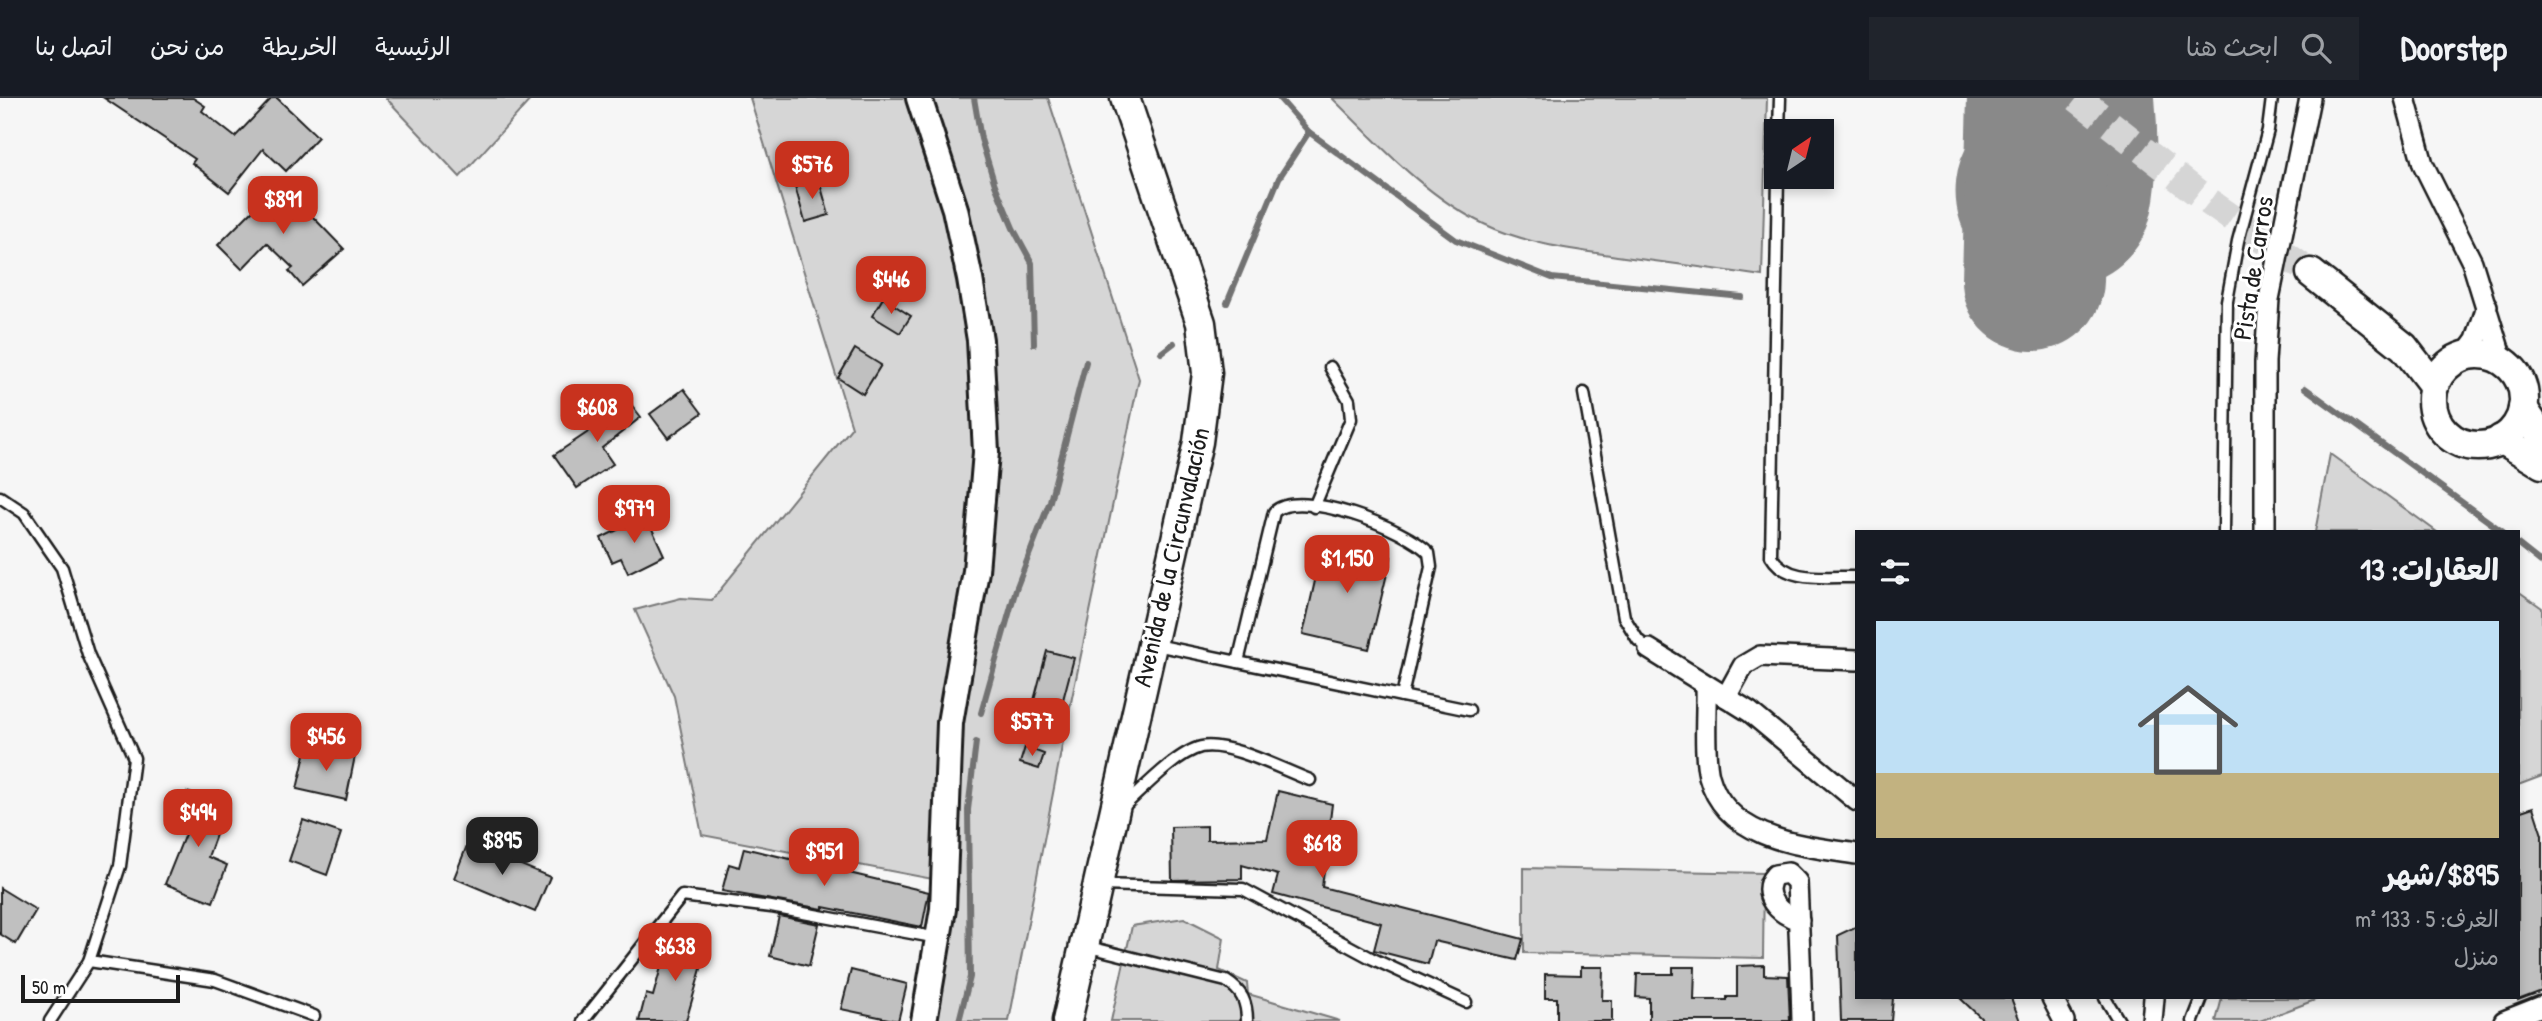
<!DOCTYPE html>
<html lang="ar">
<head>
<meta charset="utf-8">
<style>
  :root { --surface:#171b24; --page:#20242c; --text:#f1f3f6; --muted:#9ea1a6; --line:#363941; --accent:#c8321e }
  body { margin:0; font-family:"Patrick Hand","Playpen Sans Arabic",sans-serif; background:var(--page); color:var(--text); direction:rtl; height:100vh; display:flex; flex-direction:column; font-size:26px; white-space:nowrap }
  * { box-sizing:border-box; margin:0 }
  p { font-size:23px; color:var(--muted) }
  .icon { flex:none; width:38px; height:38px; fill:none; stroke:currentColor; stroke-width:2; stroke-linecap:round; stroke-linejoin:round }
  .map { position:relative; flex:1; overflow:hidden; direction:ltr }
  .sheet { position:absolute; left:1855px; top:432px; width:665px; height:469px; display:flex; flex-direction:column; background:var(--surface); border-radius:0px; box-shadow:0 4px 10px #0003; direction:rtl }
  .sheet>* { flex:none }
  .needle { width:46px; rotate:35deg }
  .fabs { position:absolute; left:1764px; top:21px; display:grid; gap:14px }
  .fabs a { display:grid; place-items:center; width:70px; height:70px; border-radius:0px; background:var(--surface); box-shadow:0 4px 10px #0003; font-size:35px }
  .scale { position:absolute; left:21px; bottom:18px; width:159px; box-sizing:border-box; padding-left:7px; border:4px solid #1c1c1c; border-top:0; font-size:19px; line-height:24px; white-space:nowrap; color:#1c1c1c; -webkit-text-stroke:5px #fff; paint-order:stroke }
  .price { position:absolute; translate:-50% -60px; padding:0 16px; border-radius:14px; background:var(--accent); color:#fff; font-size:23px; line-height:46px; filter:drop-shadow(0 2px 4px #0008) }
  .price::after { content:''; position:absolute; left:50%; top:42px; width:21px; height:16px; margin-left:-10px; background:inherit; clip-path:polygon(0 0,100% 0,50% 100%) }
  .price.active { background:#222; color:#fff }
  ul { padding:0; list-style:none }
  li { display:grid; align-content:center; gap:14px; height:371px; padding:0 21px }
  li+li { border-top:2px solid var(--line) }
  li span { display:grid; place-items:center; height:217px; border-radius:0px; color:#555 }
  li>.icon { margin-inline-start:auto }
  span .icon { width:126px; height:126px; fill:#fffc; stroke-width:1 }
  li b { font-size:30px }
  h2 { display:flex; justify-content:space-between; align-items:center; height:84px; padding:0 21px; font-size:30px }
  header { display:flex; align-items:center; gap:42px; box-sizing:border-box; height:98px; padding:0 35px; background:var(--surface); border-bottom:2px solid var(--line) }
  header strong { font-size:33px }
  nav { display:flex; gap:38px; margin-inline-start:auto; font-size:24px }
  .search { width:490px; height:63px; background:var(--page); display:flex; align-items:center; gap:18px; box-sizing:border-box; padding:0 24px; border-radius:0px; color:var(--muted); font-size:26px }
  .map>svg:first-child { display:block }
  .green { fill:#d6d6d6; stroke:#797979; stroke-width:2 }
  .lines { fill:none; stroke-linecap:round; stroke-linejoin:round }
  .stream { stroke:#727272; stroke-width:6 }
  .taxiway { stroke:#898989; stroke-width:58 }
  .runway { stroke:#898989; stroke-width:142 }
  .building { fill:#c0c0c0; stroke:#1c1c1c; stroke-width:2 }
  .secondary-tunnel { stroke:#d5d5d5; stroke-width:28; stroke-dasharray:28 14; stroke-linecap:butt }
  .service-casing { stroke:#1c1c1c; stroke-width:15 }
  .minor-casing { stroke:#1c1c1c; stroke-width:24 }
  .tertiary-casing { stroke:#1c1c1c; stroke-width:30 }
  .secondary-casing { stroke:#1c1c1c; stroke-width:33 }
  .service { stroke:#fff; stroke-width:10 }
  .minor { stroke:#fff; stroke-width:19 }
  .tertiary { stroke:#fff; stroke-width:24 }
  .secondary { stroke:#fff; stroke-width:28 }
  .labels { text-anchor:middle; stroke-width:6; stroke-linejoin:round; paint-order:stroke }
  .street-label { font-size:26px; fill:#1c1c1c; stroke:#fff }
</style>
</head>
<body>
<header>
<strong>Doorstep</strong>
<div class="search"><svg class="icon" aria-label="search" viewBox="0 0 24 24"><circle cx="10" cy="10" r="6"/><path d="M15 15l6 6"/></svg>ابحث هنا</div>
<nav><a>الرئيسية</a><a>الخريطة</a><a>من نحن</a><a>اتصل بنا</a></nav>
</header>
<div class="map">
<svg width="2542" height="923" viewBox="0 0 2542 923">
  <rect width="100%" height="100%" fill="#f6f6f6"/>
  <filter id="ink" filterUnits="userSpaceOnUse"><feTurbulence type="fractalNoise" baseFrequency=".0143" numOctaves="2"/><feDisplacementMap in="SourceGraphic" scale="14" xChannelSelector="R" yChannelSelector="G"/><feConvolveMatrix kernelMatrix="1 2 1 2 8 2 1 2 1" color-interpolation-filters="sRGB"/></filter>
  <g filter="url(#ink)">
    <g class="green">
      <polygon points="386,0 532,0 460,79"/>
      <polygon points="750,0 1048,0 1139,281 1065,633 1009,923 916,923 947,845 959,786 702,737 674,598 635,512 681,500 712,502 852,329"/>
      <path d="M1332,0h435l-5,178c-46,-7 -92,-13 -138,-19 -47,-7 -96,-12 -140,-33 -59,-28 -106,-81 -152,-126z"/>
      <polygon points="2330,356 2437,434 2315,434"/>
      <polygon points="2518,493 2542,510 2542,678 2518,687"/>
      <polygon points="1524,770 1764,775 1763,860 1524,855"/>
      <polygon points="1184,820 1224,840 1219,872 1247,885 1248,896 1340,923 1111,923 1132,828"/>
      <polygon points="2222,900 2320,900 2260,923 2216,923"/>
    </g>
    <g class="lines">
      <g class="stream">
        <polyline points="974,0 981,41 995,87 1013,130 1032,165 1034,246"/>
        <polyline points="1279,0 1309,34 1456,142 1552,180 1742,199"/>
        <polyline points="1227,205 1279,80 1309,34"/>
        <polyline points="1161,255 1174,245"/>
        <polyline points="2305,290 2503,434"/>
        <polyline points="2518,446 2542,465"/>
        <polyline points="981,615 1016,491 1050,403 1086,264"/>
        <polyline points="959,923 970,879 968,712 976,644"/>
      </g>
      <path class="taxiway" d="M2037,0c-11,33 -48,48 -52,85 -8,75 96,104 132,41 15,-27 12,-94 9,-126"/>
      <polyline class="runway" points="2033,182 2038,0"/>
    </g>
    <g class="building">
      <polygon points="104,0 193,0 205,8 202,13 235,39 272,0 277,0 318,39 286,73 263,51 229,94 192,65 195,61"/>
      <polygon points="819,82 829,117 805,124 795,88"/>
      <polygon points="280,85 344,151 302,188 289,173 293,170 267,145 242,171 218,147"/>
      <polygon points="883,200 911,218 900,235 872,218"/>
      <polygon points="855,251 881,267 863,296 838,280"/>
      <polygon points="684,291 702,315 668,340 650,316"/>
      <polygon points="623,296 641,319 602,350 613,366 577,390 554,357 609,320 603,313"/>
      <polygon points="646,418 664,457 628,475 621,460 612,464 601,440"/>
      <polygon points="1324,443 1391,459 1369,551 1303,536"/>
      <polygon points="1047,553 1074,560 1059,617 1032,610"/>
      <polygon points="307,648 355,658 346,702 297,691"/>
      <polygon points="1025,649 1044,656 1039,671 1020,665"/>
      <polygon points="1278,693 1332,706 1322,789 1523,841 1517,862 1434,843 1428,866 1374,852 1381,825 1273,796 1278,777 1242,767 1242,781 1172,782 1171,729 1207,728 1207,742 1267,741"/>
      <polygon points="187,694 226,709 208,759 227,767 213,804 165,786 187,731 175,726"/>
      <polygon points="2533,709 2542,737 2542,893 2518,902 2518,714"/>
      <polygon points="303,722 341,735 327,777 289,763"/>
      <polygon points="468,745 550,779 535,814 454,780"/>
      <polygon points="744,750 929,794 922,829 823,809 823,811 722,793 729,766 739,769"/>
      <polygon points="0,790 36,812 16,846 0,836"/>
      <polygon points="779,818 819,826 809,868 770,858"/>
      <polygon points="1857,828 1857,900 1893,900 1891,923 1841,923 1838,837"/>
      <polygon points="669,840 707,850 686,923 639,923 646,896 653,898"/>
      <polygon points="1764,867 1764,877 1788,878 1790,923 1649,923 1649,900 1636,899 1637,876 1673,876 1673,869 1695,869 1694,902 1727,902 1727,899 1737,899 1737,868"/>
      <polygon points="1581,869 1603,869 1602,902 1612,902 1612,923 1557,923 1557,900 1545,900 1545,876 1581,877"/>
      <polygon points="851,872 907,886 898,923 841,911"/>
      <polygon points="1960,900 2011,900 2020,923 1984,923"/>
    </g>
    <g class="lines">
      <polyline class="secondary-tunnel" points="2077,0 2209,104 2311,175"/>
      <g class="service-casing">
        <g id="service">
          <polyline points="1779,33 1780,0"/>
          <path d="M1778,79l-7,379c16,28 57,20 86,21"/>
          <polyline points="1584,295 1624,519 1638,542 1649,551"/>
          <polyline points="0,399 24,415 62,470 88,556 134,660 120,768 89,863 50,923"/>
          <polyline points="1314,409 1351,321 1349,302 1330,269"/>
          <polyline points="2224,434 2227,203 2238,143 2268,32 2272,0"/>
          <polyline points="1156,547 1469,612"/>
          <path d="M1238,564l36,-150c26,-25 133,17 155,41l2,14 -29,129"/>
          <path d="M1123,709c19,-17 53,-54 78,-60 27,-6 82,23 109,33"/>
          <polyline points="1099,787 1243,791 1371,860 1466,904"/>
          <path d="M1085,848l141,35c16,10 21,21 21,40"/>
          <polyline points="89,863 215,882 314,918"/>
          <polyline points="2105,900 2119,923"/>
          <polyline points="583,923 682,798 771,809 938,840"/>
          <polyline points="2193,923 2202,900"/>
        </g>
      </g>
      <g class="minor-casing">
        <g id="minor">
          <polyline points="2405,0 2423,66 2472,164 2503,264"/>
          <polyline points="2465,257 2476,242 2487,208"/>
          <polyline points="2265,434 2265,264 2269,201 2310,0"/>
          <polyline points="1649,551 1750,614 1857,703"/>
          <path d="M1706,587c1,26 -3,66 3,91 17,64 94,70 148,78"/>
          <polyline points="1726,599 1743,568 1760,558 1857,562"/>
          <path d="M1799,822c-19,-5 -41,-26 -24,-45l13,-2 9,9c2,46 4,93 5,139"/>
          <polyline points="2052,900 2064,923"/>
          <polyline points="2152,923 2154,900"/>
          <polyline points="2504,923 2542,908"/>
        </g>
      </g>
      <g class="tertiary-casing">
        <polyline id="tertiary" points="919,0 955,111 970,181 980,242 986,354 976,473 950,625 943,811 924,923"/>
      </g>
      <g class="secondary-casing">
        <g id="secondary">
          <polyline points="2311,175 2404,249 2434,288"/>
          <circle cx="2478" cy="302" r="46"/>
          <polyline points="2523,310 2542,339"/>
          <polyline points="2501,341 2542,366"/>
          <polyline points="1067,923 1198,344 1207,275 1201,225 1125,0"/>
        </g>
      </g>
      <use href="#service" class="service"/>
      <use href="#minor" class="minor"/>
      <use href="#tertiary" class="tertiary"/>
      <use href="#secondary" class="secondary"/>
    </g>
  </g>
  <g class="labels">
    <g class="street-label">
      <text transform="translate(2253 170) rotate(-81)" y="9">Pista de Carros</text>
      <text transform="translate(1171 459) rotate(-77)" y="9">Avenida de la Circunvalación</text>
    </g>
  </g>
</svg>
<div class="fabs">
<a><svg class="needle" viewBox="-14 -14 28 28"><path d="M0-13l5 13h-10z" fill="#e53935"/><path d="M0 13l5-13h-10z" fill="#9ea1a6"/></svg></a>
</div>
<div class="scale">50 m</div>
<b class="price" style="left:812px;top:103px">$576</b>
<b class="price" style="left:283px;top:138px">$891</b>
<b class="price" style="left:891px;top:218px">$446</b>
<b class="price" style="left:597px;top:346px">$608</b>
<b class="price" style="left:634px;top:447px">$979</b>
<b class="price" style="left:1347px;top:497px">$1,150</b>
<b class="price" style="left:1032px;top:660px">$577</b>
<b class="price" style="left:326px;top:675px">$456</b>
<b class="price" style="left:198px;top:751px">$494</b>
<b class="price active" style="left:502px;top:779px">$895</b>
<b class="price" style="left:1322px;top:782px">$618</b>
<b class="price" style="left:824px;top:790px">$951</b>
<b class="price" style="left:675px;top:885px">$638</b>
<section class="sheet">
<h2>العقارات: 13<svg class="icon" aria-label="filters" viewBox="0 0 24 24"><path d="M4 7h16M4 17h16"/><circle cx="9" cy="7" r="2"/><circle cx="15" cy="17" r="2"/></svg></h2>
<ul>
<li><span style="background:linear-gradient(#bfe0f5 70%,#c2b280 0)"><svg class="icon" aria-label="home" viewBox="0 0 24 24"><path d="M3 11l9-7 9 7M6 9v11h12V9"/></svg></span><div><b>$895/شهر</b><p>الغرف: 5 · 133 m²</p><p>منزل</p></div></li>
</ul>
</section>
</div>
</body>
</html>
